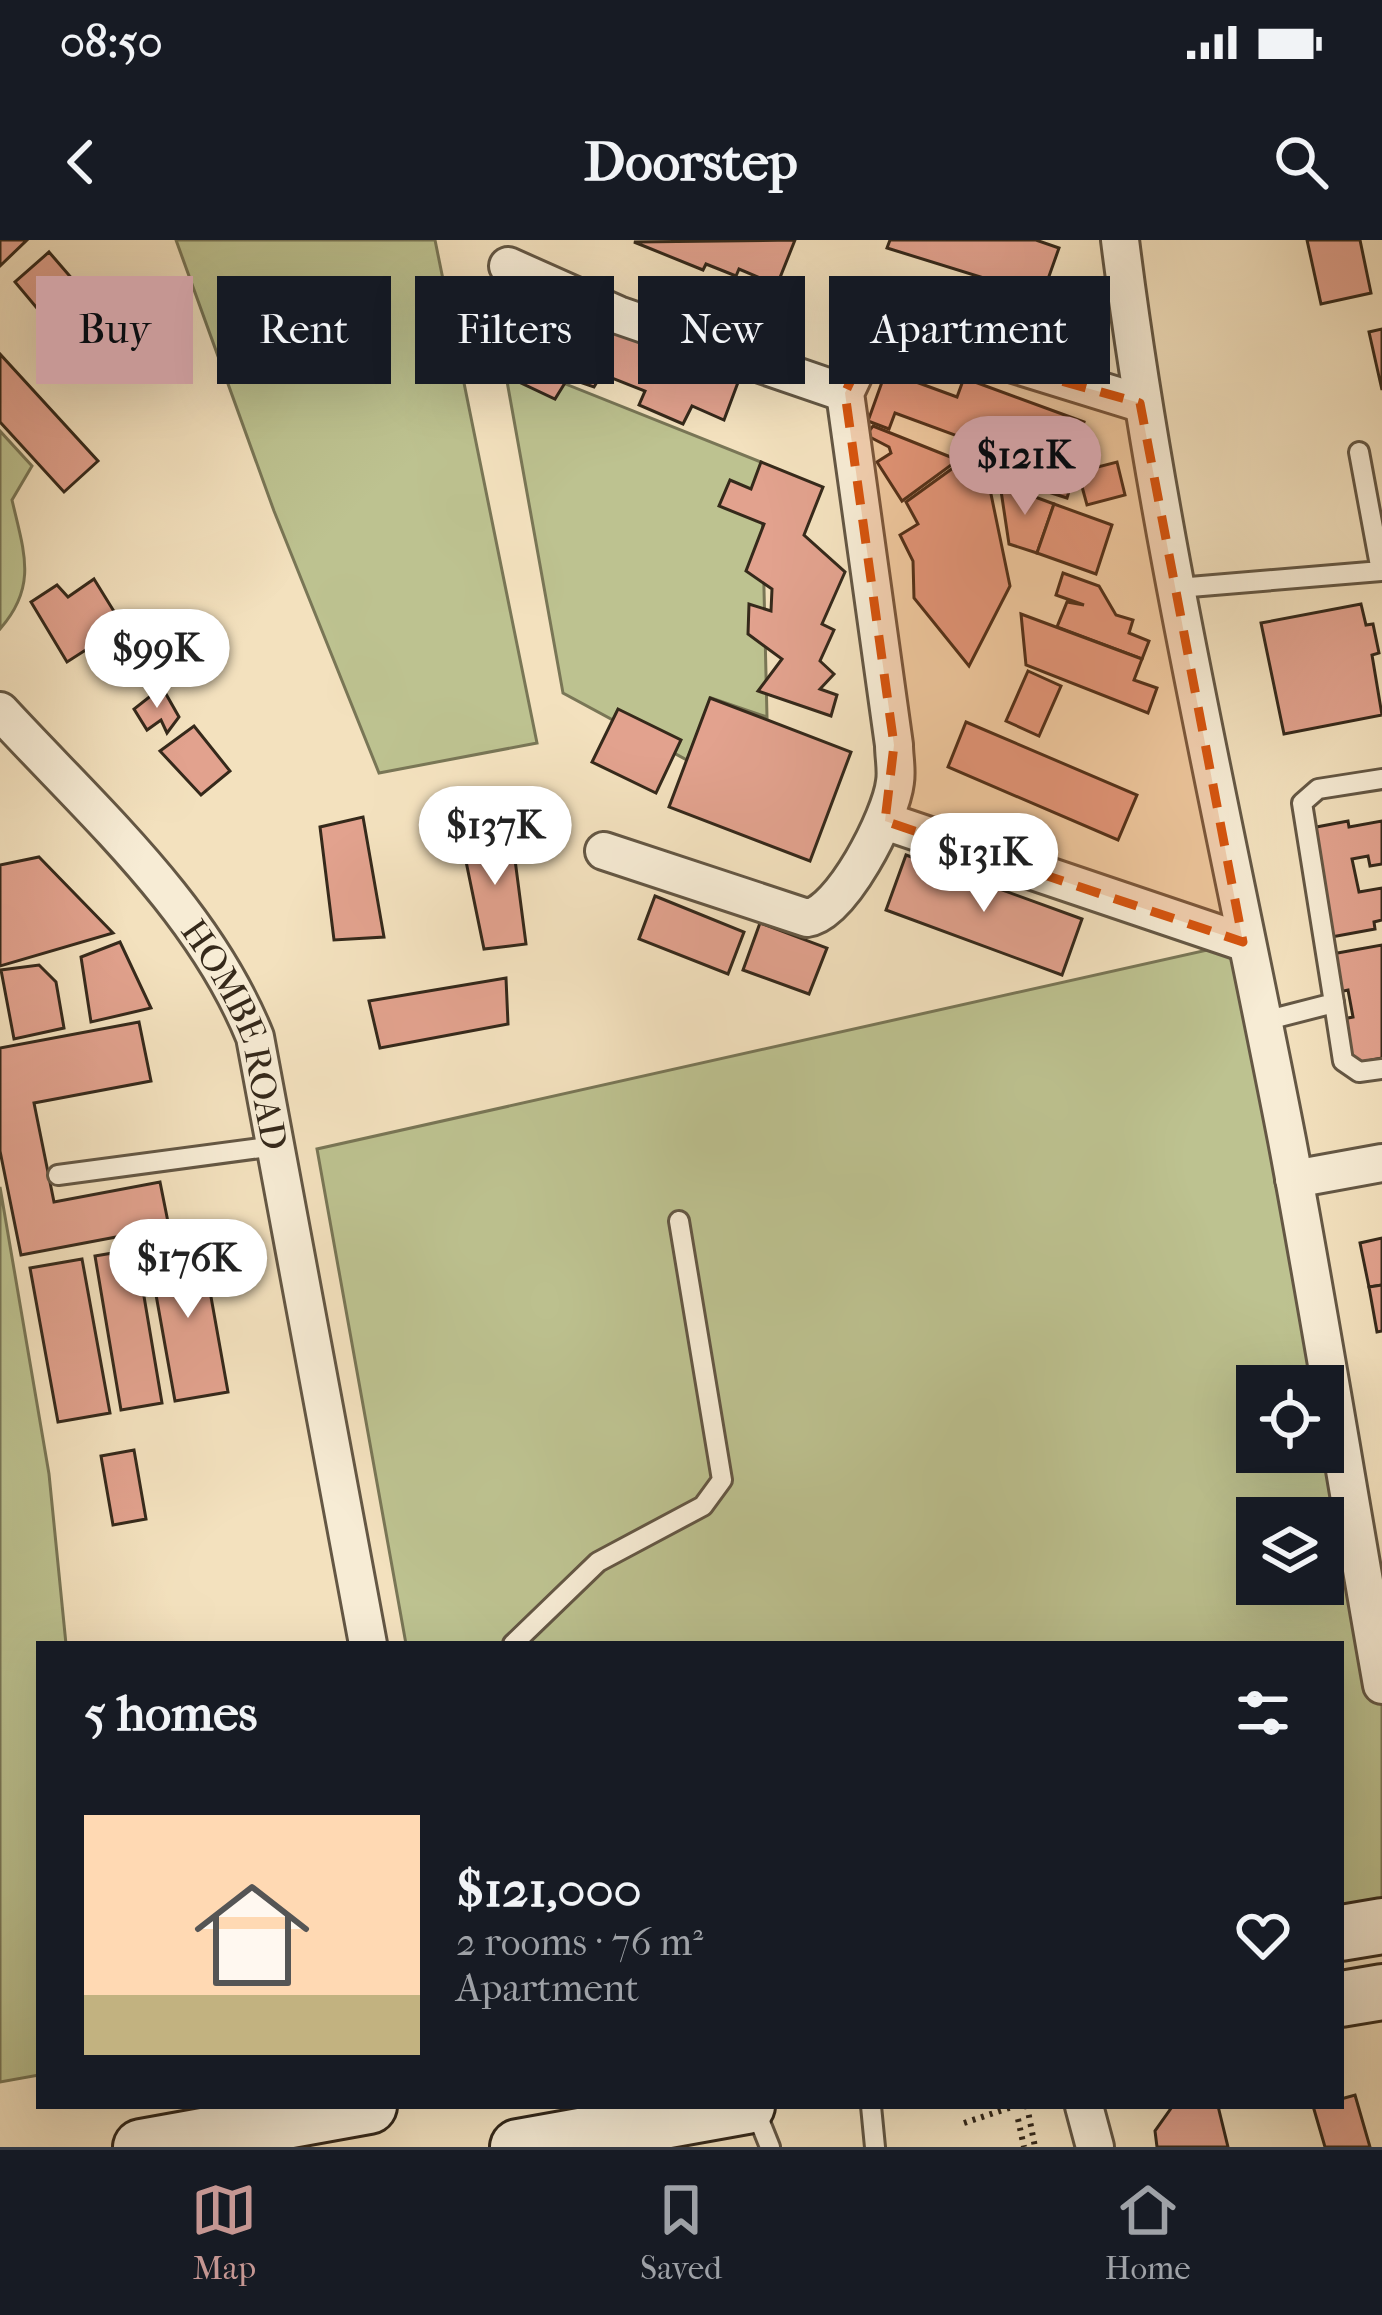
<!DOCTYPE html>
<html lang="en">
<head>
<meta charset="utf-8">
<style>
  :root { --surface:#171b24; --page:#242831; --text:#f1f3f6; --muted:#9ea1a6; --line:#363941; --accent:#c59692 }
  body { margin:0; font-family:"IM FELL French Canon",serif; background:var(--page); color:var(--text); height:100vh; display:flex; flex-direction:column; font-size:45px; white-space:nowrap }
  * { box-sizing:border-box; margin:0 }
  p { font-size:39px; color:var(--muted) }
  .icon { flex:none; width:66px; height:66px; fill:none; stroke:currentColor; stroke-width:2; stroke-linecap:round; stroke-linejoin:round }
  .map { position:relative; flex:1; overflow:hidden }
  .panel { position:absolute; left:36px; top:1401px; width:1308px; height:468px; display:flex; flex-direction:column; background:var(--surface); border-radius:0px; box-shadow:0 12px 48px #0002 }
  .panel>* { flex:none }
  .guide { position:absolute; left:36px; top:36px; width:1311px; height:108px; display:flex; gap:24px }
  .fabs { position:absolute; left:1236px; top:1125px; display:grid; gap:24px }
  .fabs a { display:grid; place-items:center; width:108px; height:108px; border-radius:0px; background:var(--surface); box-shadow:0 12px 48px #0002; font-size:60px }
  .price { position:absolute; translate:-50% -102px; padding:0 27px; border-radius:42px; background:#fff; color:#222; font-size:39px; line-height:78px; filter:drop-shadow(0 3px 6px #0008) }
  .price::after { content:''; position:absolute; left:50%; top:72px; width:36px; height:27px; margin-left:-18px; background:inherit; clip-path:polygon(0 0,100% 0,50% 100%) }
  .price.on { background:var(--accent); color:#111 }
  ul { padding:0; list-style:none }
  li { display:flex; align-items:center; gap:36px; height:300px; padding:0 48px }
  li+li { border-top:3px solid var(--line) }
  li span { display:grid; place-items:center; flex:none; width:336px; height:240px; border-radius:0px; color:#555 }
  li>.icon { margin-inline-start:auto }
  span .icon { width:144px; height:144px; fill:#fffc; stroke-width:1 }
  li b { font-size:51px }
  h2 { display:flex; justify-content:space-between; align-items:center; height:144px; padding:0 48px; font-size:51px }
  .chip { padding:0 42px; border-radius:0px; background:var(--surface); box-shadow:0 12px 48px #0002; font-size:42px; line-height:108px }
  .chip.on { background:var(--accent); color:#111 }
  .status { display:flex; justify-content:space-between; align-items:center; height:84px; padding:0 60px; background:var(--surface); direction:ltr }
  .status svg { height:33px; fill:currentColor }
  header { display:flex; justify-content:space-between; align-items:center; height:156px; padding:0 48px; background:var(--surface); font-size:54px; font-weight:700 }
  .dock { display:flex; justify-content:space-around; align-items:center; height:168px; border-top:3px solid var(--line); background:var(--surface); font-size:33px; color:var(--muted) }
  .dock a { display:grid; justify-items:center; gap:6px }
  .dock .on { color:var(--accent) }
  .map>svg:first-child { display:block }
  .green { fill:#bdc290; stroke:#797656; stroke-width:3; fill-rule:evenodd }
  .building { fill:#e2a28e; stroke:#35291b; stroke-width:3 }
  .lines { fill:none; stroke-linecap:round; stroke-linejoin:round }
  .service-casing { stroke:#645744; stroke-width:24 }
  .minor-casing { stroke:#645744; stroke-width:42 }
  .secondary-casing { stroke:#35291b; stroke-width:60 }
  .path { stroke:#35291b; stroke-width:6; stroke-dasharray:3 6; stroke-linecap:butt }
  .service { stroke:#f7ecd5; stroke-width:18 }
  .minor { stroke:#f7ecd5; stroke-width:36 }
  .secondary { stroke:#f7ecd5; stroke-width:54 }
  .marked { fill:#d6540e; fill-opacity:0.2; stroke:#d6540e; stroke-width:9; stroke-dasharray:24 15; stroke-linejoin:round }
  .labels { text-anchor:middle; stroke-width:10; stroke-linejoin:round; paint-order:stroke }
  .street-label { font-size:36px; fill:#35291b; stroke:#f7ecd5 }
</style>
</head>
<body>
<div class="status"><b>08:50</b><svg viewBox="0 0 49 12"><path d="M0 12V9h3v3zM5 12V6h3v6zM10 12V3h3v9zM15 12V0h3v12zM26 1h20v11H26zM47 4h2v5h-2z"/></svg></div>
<header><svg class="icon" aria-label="back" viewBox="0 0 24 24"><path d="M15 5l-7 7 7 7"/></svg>Doorstep<svg class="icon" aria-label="search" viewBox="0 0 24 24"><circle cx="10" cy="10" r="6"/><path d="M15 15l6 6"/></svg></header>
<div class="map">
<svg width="1382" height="1907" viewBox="0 0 1382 1907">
  <rect width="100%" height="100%" fill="#f3e1be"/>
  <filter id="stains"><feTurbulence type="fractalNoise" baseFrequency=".00167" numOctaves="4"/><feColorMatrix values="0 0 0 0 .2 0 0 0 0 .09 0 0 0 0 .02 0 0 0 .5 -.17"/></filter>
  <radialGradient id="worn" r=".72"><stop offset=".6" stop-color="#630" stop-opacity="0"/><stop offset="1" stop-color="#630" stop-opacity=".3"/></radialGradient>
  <g class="green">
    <polygon points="176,0 435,0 537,503 379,533 274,271"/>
    <polygon points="503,119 761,222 767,477 711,458 687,520 563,453"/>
    <path d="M0,191l32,35 -20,34c12,52 26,86 -12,129z"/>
    <path d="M1243,702l139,747v237l-41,7v-289h-935l-89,-495zM1257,1146h66v66h-66zM1257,1278h66v66h-66z"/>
    <polygon points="0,947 49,1234 66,1404 39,1404 39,1835 0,1842"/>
  </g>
  <g class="building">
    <polygon points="0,0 27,0 0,26"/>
    <polygon points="795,0 777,45 739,29 736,36 706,24 703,30 634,2"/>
    <polygon points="890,0 1036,0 1059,8 1042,56 887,8"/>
    <polygon points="1307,0 1360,0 1371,53 1321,64"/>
    <polygon points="49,12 131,107 93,135 15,42"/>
    <polygon points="519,58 524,104 543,64 574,75 567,99 599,108 616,79 669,104 665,130 694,140 704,121 740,137 724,180 692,166 683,184 639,165 645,151 602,134 594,147 568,138 555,159 506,136 491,62"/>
    <polygon points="1382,89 1382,150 1369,92"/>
    <polygon points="0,114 98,221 64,252 0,182"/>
    <polygon points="886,131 957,157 964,138 1084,182 1071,221 1044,211 1039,226 895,173 889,189 868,181"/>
    <polygon points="873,186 958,220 902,261 877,222 891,213 889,207 866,195"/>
    <polygon points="761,222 823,247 804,295 845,332 822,384 834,390 820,421 834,434 820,449 837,455 831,476 758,451 782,419 748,394 749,364 771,371 772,349 746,331 764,284 719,266 730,240 751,249"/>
    <polygon points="1117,222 1125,255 1087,265 1078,232"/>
    <polygon points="960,223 986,230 1010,346 969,426 914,358 913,321 900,295 918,284 906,262"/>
    <polygon points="1050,223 1075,231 1067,258 1042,250"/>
    <polygon points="1000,244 1054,264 1037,313 1009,304"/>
    <polygon points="1054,264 1112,285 1096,334 1037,313"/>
    <polygon points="1063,333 1099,346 1116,375 1133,380 1129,393 1149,401 1142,419 1057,387 1067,362 1084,365 1056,355"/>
    <polygon points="94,339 123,386 67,422 31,362 57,345 68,357"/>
    <polygon points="1361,364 1366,385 1373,384 1379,413 1372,415 1382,475 1284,494 1261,383"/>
    <polygon points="1021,374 1142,419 1134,440 1157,448 1148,473 1026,425"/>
    <polygon points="1028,431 1061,446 1039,496 1006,481"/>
    <polygon points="162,447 179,477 167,493 161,480 147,490 134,469"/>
    <polygon points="710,458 851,512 810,621 669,567"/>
    <polygon points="618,469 681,500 656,553 592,522"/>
    <polygon points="966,482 1137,555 1118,600 948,527"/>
    <polygon points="194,486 230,531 201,555 160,511"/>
    <polygon points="363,577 384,697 334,700 320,587"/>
    <polygon points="1348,581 1349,587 1382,581 1382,624 1370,626 1368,616 1352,619 1359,652 1382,648 1382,680 1374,682 1375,689 1326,698 1318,655 1326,653 1306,589"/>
    <polygon points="511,589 526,704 484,709 461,597"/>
    <polygon points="906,615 1082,679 1062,735 886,670"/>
    <polygon points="39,617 113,693 0,726 0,625"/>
    <polygon points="655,656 744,692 728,734 639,699"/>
    <polygon points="760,683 827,708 809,754 743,730"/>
    <polygon points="120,702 151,768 91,782 81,717"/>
    <polygon points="1382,705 1382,818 1351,824 1343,779 1353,777 1348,750 1339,752 1332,714"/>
    <polygon points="39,725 56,742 64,788 14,799 1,730"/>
    <polygon points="506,738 508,784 380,808 369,761"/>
    <polygon points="139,782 151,841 34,863 54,962 160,942 169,987 21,1015 0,911 0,808"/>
    <polygon points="1382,998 1382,1045 1369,1047 1360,1003"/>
    <polygon points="201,1001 228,1152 175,1161 148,1010"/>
    <polygon points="136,1009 162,1163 121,1170 95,1016"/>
    <polygon points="82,1019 110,1173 58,1182 30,1028"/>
    <polygon points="1382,1045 1382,1091 1377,1092 1369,1047"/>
    <polygon points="134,1210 146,1279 113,1285 101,1216"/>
    <polygon points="1355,1855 1370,1907 1325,1907 1313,1866 1341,1866 1341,1859"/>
    <polygon points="1218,1866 1228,1907 1157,1907 1155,1891 1172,1867"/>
  </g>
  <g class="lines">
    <g class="service-casing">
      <g id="service">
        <polyline points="1178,348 1381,331 1359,212"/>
        <polyline points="1334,763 1343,821 1359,832 1382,829"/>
        <polyline points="1260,782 1334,763 1302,563 1318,549 1382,539"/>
        <polyline points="58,935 275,906"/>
        <polyline points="513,1404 598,1322 703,1266 722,1240 679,981"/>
        <polyline points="871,1866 875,1907"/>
        <polyline points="754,1867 770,1907"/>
      </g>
    </g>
    <g class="minor-casing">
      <g id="minor">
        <path d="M1120,0c38,303 109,601 167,900 34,181 63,364 95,545"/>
        <polyline points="508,26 618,75 845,153"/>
        <path id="s1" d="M0,471c93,101 203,197 255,326l113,607"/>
        <polyline points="885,581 1243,702"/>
        <path d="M604,611l203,67c34,-4 84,-101 88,-136 2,-12 -1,-25 -1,-37l-49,-352 30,-64 12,-4 253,78"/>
        <polyline points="1294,939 1382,923"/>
        <polyline points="1084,1866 1095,1907"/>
      </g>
    </g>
    <g class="secondary-casing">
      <g id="secondary">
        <polyline points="1341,1693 1382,1686"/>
        <polyline points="1341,1759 1382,1752"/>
        <polyline points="141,1907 369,1866"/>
        <polyline points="518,1907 747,1866"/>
      </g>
    </g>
    <g class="path">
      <polyline points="1027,1866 1035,1907"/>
      <polyline points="1018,1879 1024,1907"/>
      <polyline points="964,1883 1015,1866"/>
    </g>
    <use href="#service" class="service"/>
    <use href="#minor" class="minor"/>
    <use href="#secondary" class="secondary"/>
  </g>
  <path class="marked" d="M875,89l265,74 103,539 -358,-121 9,-76 -49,-352z"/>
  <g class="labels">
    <g class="street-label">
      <text dy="13" stroke="none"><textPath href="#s1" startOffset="408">HOMBE ROAD</textPath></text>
    </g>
  </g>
  <rect width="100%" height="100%" filter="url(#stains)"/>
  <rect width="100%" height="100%" fill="url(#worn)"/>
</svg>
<div class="fabs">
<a><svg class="icon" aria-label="locate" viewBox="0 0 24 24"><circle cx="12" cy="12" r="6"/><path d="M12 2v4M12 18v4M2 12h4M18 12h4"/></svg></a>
<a><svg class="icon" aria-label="layers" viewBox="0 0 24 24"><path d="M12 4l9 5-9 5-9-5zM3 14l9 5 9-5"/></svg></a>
</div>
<b class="price on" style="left:1025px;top:278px">$121K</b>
<b class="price" style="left:157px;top:471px">$99K</b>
<b class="price" style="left:495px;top:648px">$137K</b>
<b class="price" style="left:984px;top:675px">$131K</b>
<b class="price" style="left:188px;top:1081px">$176K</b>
<div class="guide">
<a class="chip on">Buy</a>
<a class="chip">Rent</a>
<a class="chip">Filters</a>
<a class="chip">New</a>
<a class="chip">Apartment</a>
</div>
<section class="panel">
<h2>5 homes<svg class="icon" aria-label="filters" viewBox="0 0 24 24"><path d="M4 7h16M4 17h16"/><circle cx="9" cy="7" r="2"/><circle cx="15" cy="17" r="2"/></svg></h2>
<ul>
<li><span style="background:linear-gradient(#ffd9b3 75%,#c2b280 0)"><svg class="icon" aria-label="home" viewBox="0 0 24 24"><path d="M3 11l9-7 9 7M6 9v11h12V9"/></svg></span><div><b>$121,000</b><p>2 rooms · 76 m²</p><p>Apartment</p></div><svg class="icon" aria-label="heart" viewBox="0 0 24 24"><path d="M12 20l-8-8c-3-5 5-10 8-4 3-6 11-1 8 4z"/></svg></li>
</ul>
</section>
</div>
<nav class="dock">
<a class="on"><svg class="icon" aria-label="map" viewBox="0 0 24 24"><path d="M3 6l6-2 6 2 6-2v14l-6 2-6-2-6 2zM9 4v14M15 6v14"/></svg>Map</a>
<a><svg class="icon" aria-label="saved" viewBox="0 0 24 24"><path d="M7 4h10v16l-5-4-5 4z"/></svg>Saved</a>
<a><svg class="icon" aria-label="home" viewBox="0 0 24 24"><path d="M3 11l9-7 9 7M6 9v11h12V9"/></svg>Home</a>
</nav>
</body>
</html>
